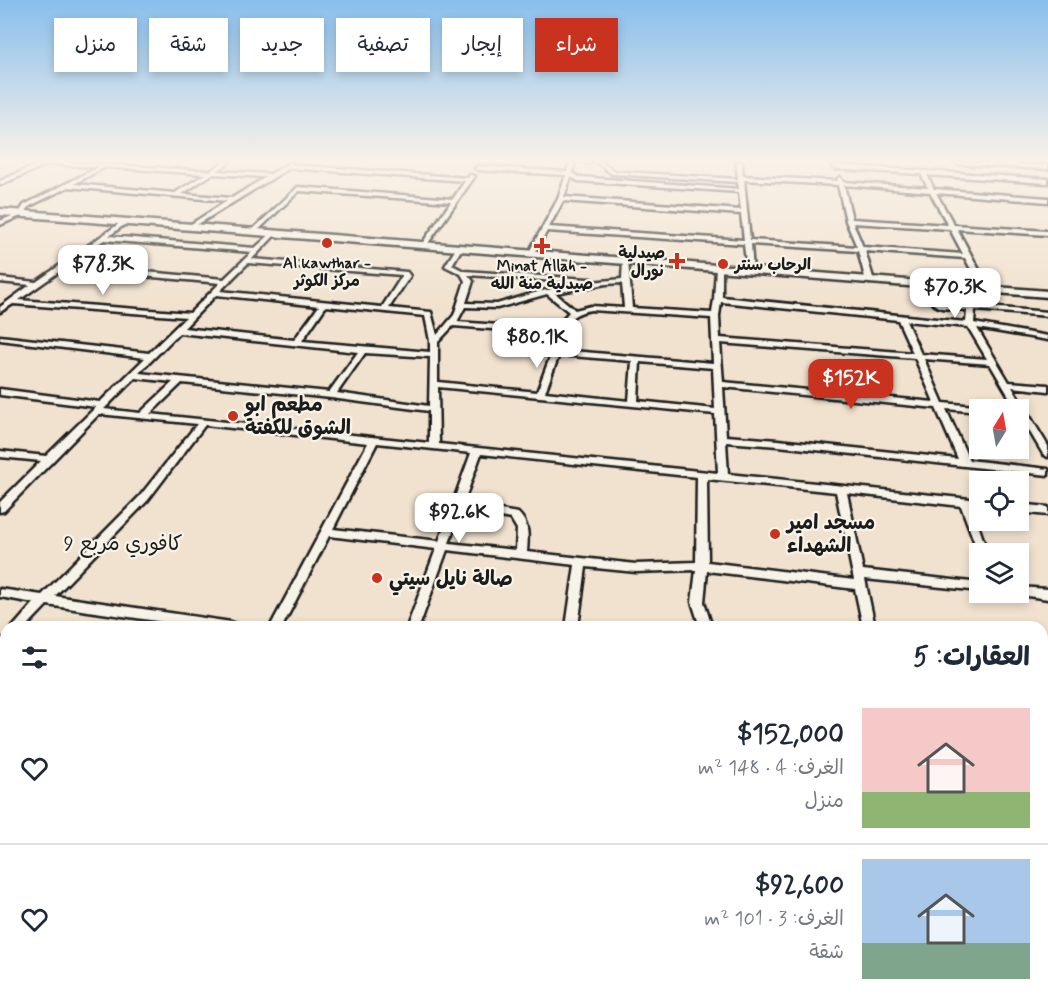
<!DOCTYPE html>
<html lang="ar">
<head>
<meta charset="utf-8">
<style>
  :root { --surface:#fff; --page:#f6f6f7; --text:#1f2937; --muted:#747a83; --line:#e0e1e3; --accent:#c8321e }
  body { margin:0; font-family:Mynerve,"Playpen Sans Arabic",sans-serif; background:var(--page); color:var(--text); direction:rtl; height:100vh; display:flex; flex-direction:column; font-size:22px; white-space:nowrap }
  * { box-sizing:border-box; margin:0 }
  p { font-size:20px; color:var(--muted) }
  .icon { flex:none; width:33px; height:33px; fill:none; stroke:currentColor; stroke-width:2; stroke-linecap:round; stroke-linejoin:round }
  .map { position:relative; flex:1; overflow:hidden; direction:ltr }
  .drawer { position:absolute; left:0px; top:621px; width:1048px; height:384px; display:flex; flex-direction:column; background:var(--surface); border-radius:18px 18px 0 0; box-shadow:0 3px 9px #0003; direction:rtl }
  .drawer>* { flex:none }
  .banner { position:absolute; left:18px; top:18px; width:600px; height:54px; direction:rtl; display:flex; gap:12px }
  .needle { width:39px; rotate:11deg }
  .tools { position:absolute; left:969px; top:399px; display:grid; gap:12px }
  .tools a { display:grid; place-items:center; width:60px; height:60px; border-radius:0px; background:var(--surface); box-shadow:0 3px 9px #0003; font-size:30px }
  .price { position:absolute; translate:-50% -51px; padding:0 14px; border-radius:12px; background:#fff; color:#222; font-size:20px; line-height:39px; filter:drop-shadow(0 2px 3px #0008) }
  .price::after { content:''; position:absolute; left:50%; top:36px; width:18px; height:14px; margin-left:-9px; background:inherit; clip-path:polygon(0 0,100% 0,50% 100%) }
  .price.active { background:var(--accent); color:#fff }
  ul { padding:0; list-style:none }
  li { display:flex; align-items:center; gap:18px; height:150px; padding:0 18px }
  li+li { border-top:2px solid var(--line) }
  li span { display:grid; place-items:center; flex:none; width:168px; height:120px; border-radius:0px; color:#555 }
  li>.icon { margin-inline-start:auto }
  span .icon { width:72px; height:72px; fill:#fffc; stroke-width:1 }
  li b { font-size:26px }
  h2 { display:flex; justify-content:space-between; align-items:center; height:72px; padding:0 18px; font-size:26px }
  .chip { padding:0 21px; border-radius:0px; background:var(--surface); box-shadow:0 3px 9px #0003; font-size:21px; line-height:54px }
  .chip.active { background:var(--accent); color:#fff }
  .map>svg:first-child { display:block }
  .lines { fill:none; stroke-linecap:round; stroke-linejoin:round }
  .street-casing { stroke:#1c1c1c; stroke-width:5 }
  .secondary-casing { stroke:#1c1c1c; stroke-width:5 }
  .street { fill:#f7f3e8; fill-rule:evenodd }
  .secondary { fill:#f7f3e8; fill-rule:evenodd }
  .poi-dot { fill:#c8321e; stroke:#f7f3e8; stroke-width:2 }
  .labels { text-anchor:middle; stroke-width:4.5; stroke-linejoin:round; paint-order:stroke }
  .far-poi-label { font-size:16px; font-weight:bold; fill:#1c1c1c; stroke:#f7f3e8 }
  .poi-label { font-size:20px; font-weight:bold; fill:#1c1c1c; stroke:#f7f3e8; text-anchor:start }
  .neighbourhood-label { font-size:21px; fill:#1c1c1c; stroke:#f7f3e8 }
</style>
</head>
<body>
<div class="map">
<svg width="1048" height="1005" viewBox="0 0 1048 1005">
  <rect width="100%" height="100%" fill="#f1e2cf"/>
  <filter id="ink" filterUnits="userSpaceOnUse"><feTurbulence type="fractalNoise" baseFrequency=".0167" numOctaves="2"/><feDisplacementMap in="SourceGraphic" scale="12" xChannelSelector="R" yChannelSelector="G"/><feConvolveMatrix kernelMatrix="1 2 1 2 8 2 1 2 1" color-interpolation-filters="sRGB"/></filter>
  <g filter="url(#ink)">
    <g class="lines">
      <g class="street-casing">
        <g id="street">
          <path d="M43,162h26l141,9 14,-9h6l-13,9 54,3 20,-12 2,3 175,13 2,-3 5,1 -49,70 -2,1 -3,-2 30,-43 -152,-11 -44,42 -5,-1 48,-45 155,12 12,-18 -176,-13 -99,61 -3,-2 1,-1 39,-25 -159,-14 -40,20 -5,8 -23,10v-4l19,-8 5,-8 75,-38 -51,-3 -48,21v-4zM105,167l100,7 -30,19 -101,-9zM212,174l54,3 -34,21 -50,-4z"/>
          <path d="M570,162h6l-4,11 7,4 160,12 -1,-7 -126,-8 -16,-12h6l12,9 11,1 113,7 -2,-17h6l1,14 95,5 -1,-2 3,-2 3,5 85,6 -7,-14 -86,-5 -3,-2 3,-2 213,14v4l-121,-8 7,14 114,9v4l-112,-9 18,32 94,6v4l-91,-6 33,61 -14,16 72,6v4l-73,-6 -1,13 74,13v4l-71,-12 32,54 39,3v6l-36,-4 36,59v11l-5,-3 -25,-42v-2h-1l-27,-46 -66,-5 19,44 43,4 4,3h-10v2l-34,-3 23,51 79,9v6l-270,-29 -52,-4 2,32 252,26v7h-8l16,47h-8v3l-19,-51 -114,-13 16,77 117,13v8l-115,-12 10,48h-12l-8,-38 -148,-18 -3,31 8,25h-12l-8,-25 4,-32 -60,2 -50,-5 -8,60h-12l9,-62 -128,-15 -28,77h-12l29,-78 -107,-13 -47,91h-12l98,-184 -163,-18 -57,75 -93,96 176,26 4,2 2,3h-39l-151,-22 -21,22h-13l21,-24 -34,-6v-8l42,6 98,-99 57,-72 -98,-10 -95,97 -4,1v-10l41,-41 -41,-4v-6l46,5 50,-49 -96,-12v-6l100,13 45,-44 -145,-18v-4l149,17 37,-36 -173,-13 -13,8v-5l30,-22 -30,-3v-4l36,4 87,-61 5,1 -19,14 146,12 19,-17 2,1v2l-24,25 155,13 3,4 -21,32 42,4 6,23 17,-20 11,-34 -4,-7 -16,-8 12,-19 2,-1 3,2 -10,17 12,6 124,8h3v3l31,-3 1,-18 5,-1 4,48 80,5 2,-14 2,-31 3,-2 3,2v29l244,25 1,-12c-28,-3 -33,3 -45,-25l7,-2 7,17 6,3 27,2 13,-15 -17,-32 -100,-7 9,30 -4,2 -4,-2 -8,-30 -107,-7 2,27 -3,2 -3,-2 -3,-27 -197,-13 -14,24h-4l-1,-1 30,-55 8,-24 -88,-5 -3,-2 3,-2 89,6zM571,177l7,4 161,11 2,18 -177,-13zM744,180l94,5 8,36 11,26 -107,-7zM844,185l86,7 18,33 -96,-6zM563,201l178,13 3,26 -195,-13zM853,223l97,6 13,25 -100,-7zM104,240l148,12 -28,27 -156,-14zM248,263l154,12v1l-20,31 -162,-16zM63,269l157,14 -30,30 -171,-13zM468,275l119,8 -46,8 -44,13 -31,-1 7,-22zM622,283l2,25 -33,-2 -16,4 -20,-17 51,-9zM547,294l22,18 -8,9 -5,8 -99,-7 8,-15 32,1zM216,295l103,11 -25,34 -110,-12zM721,302l177,18 15,33 -193,-15 -1,-22zM326,306l99,10 5,25v11l-128,-11zM591,310l120,8 2,45 -153,-13c3,-23 6,-36 31,-40zM906,321l62,6 19,32 -66,-5zM453,326l101,8 -2,18 -15,40 -99,-10v-40zM179,333l179,19 -29,40 -190,-19zM720,343l195,15 19,44 -211,-20zM365,353l65,4 -1,49 -92,-13zM559,355l73,6 -3,40 -84,-9zM640,362l73,6 2,41 -77,-8zM135,378l38,4 -33,31 -36,-4zM182,383l149,15 98,13v32l-279,-29zM438,387l277,27 3,59 -279,-29zM723,387l213,21 22,51 -180,-19 -52,-4zM377,443l94,10 -32,88 -106,-12zM481,454l216,23 -1,85 -60,2 -109,-12c1,-15 3,-28 -9,-39l-55,-9zM707,479l129,13 18,88 -146,-18zM461,510l50,9 6,10 -1,21 -67,-7z"/>
          <polygon points="581,162 591,162 588,164"/>
          <polygon points="955,162 1048,165 1048,169 958,164"/>
          <polygon points="1018,504 1048,507 1048,515 1018,512"/>
          <polygon points="1018,587 1048,589 1048,599 1014,594 1013,592 1018,592"/>
          <polygon points="6,637 6,651 0,654 0,640"/>
          <polygon points="0,656 6,657 6,667 0,666"/>
          <polygon points="1042,689 1048,690 1048,702 1042,701"/>
          <polygon points="1042,706 1048,710 1048,733 1042,730"/>
          <polygon points="0,795 6,796 6,810 0,809"/>
          <polygon points="1042,813 1048,813 1048,829 1042,828"/>
          <polygon points="6,818 6,840 0,843 0,821"/>
          <polygon points="1042,980 1048,981 1048,999 1042,998"/>
          <polygon points="0,995 6,996 6,999 13,999 15,1005 0,1005"/>
          <polygon points="128,999 146,999 144,1005 126,1005"/>
          <polygon points="429,999 447,999 446,1005 428,1005"/>
          <rect x="635" y="999" width="18" height="6"/>
          <polygon points="937,999 955,999 956,1005 938,1005"/>
        </g>
      </g>
      <g class="secondary-casing">
        <polygon id="secondary" points="0,209 1048,291 1048,297 0,215"/>
      </g>
      <use href="#street" class="street"/>
      <use href="#secondary" class="secondary"/>
    </g>
  </g>
  <linearGradient id="sky" x2="0" y2="1"><stop stop-color="#87beed"/><stop offset="0.53" stop-color="#f9f2e9"/><stop offset="1" stop-color="#f9f2e9" stop-opacity="0"/></linearGradient>
  <rect width="1048" height="303" fill="url(#sky)"/>
  <g class="poi-dot">
    <circle cx="327" cy="243" r="6"/>
    <path d="M539 237h6v6h6v6h-6v6h-6v-6h-6v-6h6z"/>
    <path d="M674 252h6v6h6v6h-6v6h-6v-6h-6v-6h6z"/>
    <circle cx="723" cy="264" r="6"/>
    <circle cx="233" cy="416" r="6"/>
    <circle cx="775" cy="534" r="6"/>
    <circle cx="377" cy="578" r="6"/>
  </g>
  <g class="labels">
    <g class="far-poi-label">
      <text x="665" y="258" text-anchor="end">صيدلية<tspan x="665" dy="18">نورال</tspan></text>
      <text x="327" y="268">Al kawthar -<tspan x="327" dy="18">مركز الكوثر</tspan></text>
      <text x="735" y="270" text-anchor="start">الرحاب سنتر</text>
      <text x="542" y="271">Minat Allah -<tspan x="542" dy="18">صيدلية منة الله</tspan></text>
    </g>
    <g class="poi-label">
      <text x="245" y="411">مطعم ابو<tspan x="245" dy="23">الشوق للكفتة</tspan></text>
      <text x="787" y="529">مسجد امير<tspan x="787" dy="23">الشهداء</tspan></text>
      <text x="389" y="585">صالة نايل سيتي</text>
    </g>
    <g class="neighbourhood-label">
      <text x="123" y="550">كافوري مربع 9</text>
    </g>
  </g>
</svg>
<div class="tools">
<a><svg class="needle" viewBox="-14 -14 28 28"><path d="M0-13l5 13h-10z" fill="#e53935"/><path d="M0 13l5-13h-10z" fill="#747a83"/></svg></a>
<a><svg class="icon" aria-label="locate" viewBox="0 0 24 24"><circle cx="12" cy="12" r="6"/><path d="M12 2v4M12 18v4M2 12h4M18 12h4"/></svg></a>
<a><svg class="icon" aria-label="layers" viewBox="0 0 24 24"><path d="M12 4l9 5-9 5-9-5zM3 14l9 5 9-5"/></svg></a>
</div>
<b class="price" style="left:103px;top:296px">$78.3K</b>
<b class="price" style="left:955px;top:319px">$70.3K</b>
<b class="price" style="left:537px;top:369px">$80.1K</b>
<b class="price active" style="left:851px;top:410px">$152K</b>
<b class="price" style="left:459px;top:544px">$92.6K</b>
<div class="banner">
<a class="chip active">شراء</a>
<a class="chip">إيجار</a>
<a class="chip">تصفية</a>
<a class="chip">جديد</a>
<a class="chip">شقة</a>
<a class="chip">منزل</a>
</div>
<section class="drawer">
<h2>العقارات: 5<svg class="icon" aria-label="filters" viewBox="0 0 24 24"><path d="M4 7h16M4 17h16"/><circle cx="9" cy="7" r="2"/><circle cx="15" cy="17" r="2"/></svg></h2>
<ul>
<li><span style="background:linear-gradient(#f6c9c9 70%,#8fb573 0)"><svg class="icon" aria-label="home" viewBox="0 0 24 24"><path d="M3 11l9-7 9 7M6 9v11h12V9"/></svg></span><div><b>$152,000</b><p>الغرف: 4 · 148 m²</p><p>منزل</p></div><svg class="icon" aria-label="heart" viewBox="0 0 24 24"><path d="M12 20l-8-8c-3-5 5-10 8-4 3-6 11-1 8 4z"/></svg></li>
<li><span style="background:linear-gradient(#a9c7e8 70%,#7fa58c 0)"><svg class="icon" aria-label="home" viewBox="0 0 24 24"><path d="M3 11l9-7 9 7M6 9v11h12V9"/></svg></span><div><b>$92,600</b><p>الغرف: 3 · 101 m²</p><p>شقة</p></div><svg class="icon" aria-label="heart" viewBox="0 0 24 24"><path d="M12 20l-8-8c-3-5 5-10 8-4 3-6 11-1 8 4z"/></svg></li>
</ul>
</section>
</div>
</body>
</html>
